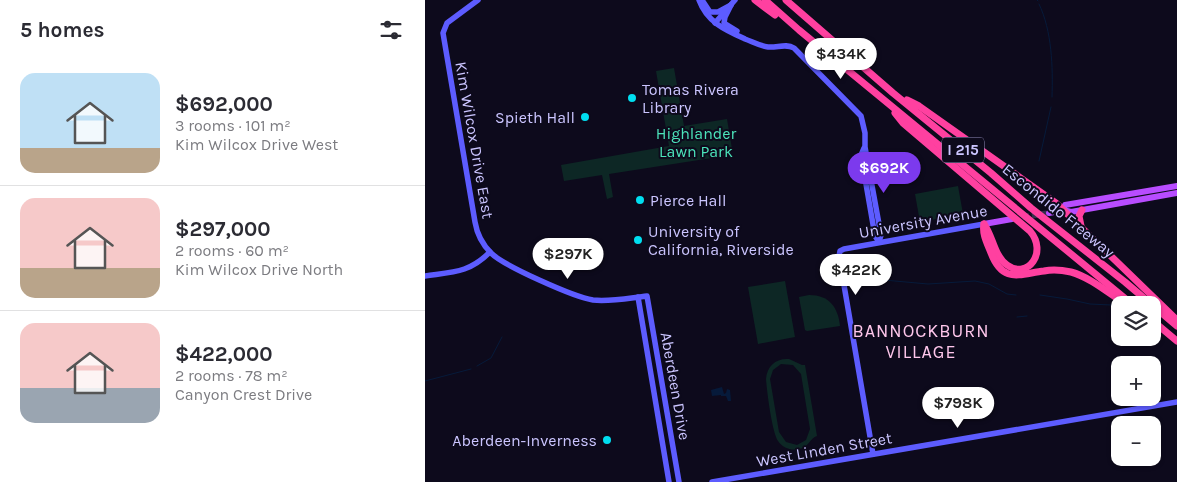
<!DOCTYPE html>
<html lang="en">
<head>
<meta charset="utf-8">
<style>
  :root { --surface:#fff; --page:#f2f2f3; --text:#2b2b33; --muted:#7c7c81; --line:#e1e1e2; --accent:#7c3aed }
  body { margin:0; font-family:Karla,sans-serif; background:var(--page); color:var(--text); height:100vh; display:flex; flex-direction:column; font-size:19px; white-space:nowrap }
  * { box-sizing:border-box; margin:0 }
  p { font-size:16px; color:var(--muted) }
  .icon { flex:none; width:28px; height:28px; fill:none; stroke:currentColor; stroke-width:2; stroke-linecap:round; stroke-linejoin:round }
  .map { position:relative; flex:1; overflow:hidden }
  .details { display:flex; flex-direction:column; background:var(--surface); width:425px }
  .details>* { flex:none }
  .tools { position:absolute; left:686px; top:296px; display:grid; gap:10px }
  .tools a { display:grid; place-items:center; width:50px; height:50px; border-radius:10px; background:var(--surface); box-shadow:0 1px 4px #0004; font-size:25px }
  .price { position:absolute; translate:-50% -42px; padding:0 11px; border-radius:18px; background:#fff; color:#222; font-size:16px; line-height:32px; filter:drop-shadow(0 1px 2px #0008) }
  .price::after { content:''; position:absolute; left:50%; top:30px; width:15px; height:11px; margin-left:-8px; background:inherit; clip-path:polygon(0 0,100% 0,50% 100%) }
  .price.selected { background:var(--accent); color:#fff }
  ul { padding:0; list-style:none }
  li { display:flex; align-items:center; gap:15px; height:125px; padding:0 20px }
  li+li { border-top:1px solid var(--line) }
  li span { display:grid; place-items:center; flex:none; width:140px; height:100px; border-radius:15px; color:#555 }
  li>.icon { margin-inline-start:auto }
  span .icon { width:60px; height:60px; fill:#fffc; stroke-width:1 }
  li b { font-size:21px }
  h2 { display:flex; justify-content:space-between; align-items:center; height:60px; padding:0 20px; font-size:21px }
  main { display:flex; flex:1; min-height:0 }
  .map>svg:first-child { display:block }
  .green { fill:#0d2725; fill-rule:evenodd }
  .water { fill:#061a3a }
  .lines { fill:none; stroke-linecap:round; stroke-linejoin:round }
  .stream { stroke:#061a3a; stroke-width:1 }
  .primary-tunnel { stroke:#332f49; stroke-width:6; stroke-dasharray:6 3; stroke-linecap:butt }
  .secondary { stroke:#5d5cff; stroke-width:5.5 }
  .primary { stroke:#b84cff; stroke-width:6 }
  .highway { stroke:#ff40a0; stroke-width:7 }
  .poi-dot { fill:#00def0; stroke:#0d0a1c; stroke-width:2 }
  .labels { text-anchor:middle; stroke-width:4; stroke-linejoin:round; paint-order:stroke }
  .shield { fill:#0d0a1c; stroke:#928dbb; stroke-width:1 }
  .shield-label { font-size:15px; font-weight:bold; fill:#cbc5ff }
  .poi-label { font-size:16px; fill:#cbc5ff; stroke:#0d0a1c; text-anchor:start }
  .park-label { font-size:16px; fill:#4ce4bb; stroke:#0d0a1c }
  .street-label { font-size:16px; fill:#cbc5ff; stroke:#0d0a1c }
  .neighbourhood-label { font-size:18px; letter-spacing:1px; fill:#ffc7ec; stroke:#0d0a1c }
</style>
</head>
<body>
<main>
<section class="details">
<h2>5 homes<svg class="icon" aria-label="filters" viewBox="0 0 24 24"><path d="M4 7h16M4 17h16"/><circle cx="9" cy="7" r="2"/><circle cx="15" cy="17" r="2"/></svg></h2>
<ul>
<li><span style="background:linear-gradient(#bfe0f5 75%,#b9a48a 0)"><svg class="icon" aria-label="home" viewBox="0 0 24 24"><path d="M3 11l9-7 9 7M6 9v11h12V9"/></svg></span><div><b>$692,000</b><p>3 rooms · 101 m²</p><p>Kim Wilcox Drive West</p></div></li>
<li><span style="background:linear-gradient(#f6c9c9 70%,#b9a48a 0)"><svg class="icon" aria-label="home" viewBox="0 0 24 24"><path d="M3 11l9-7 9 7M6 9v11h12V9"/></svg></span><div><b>$297,000</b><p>2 rooms · 60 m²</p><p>Kim Wilcox Drive North</p></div></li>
<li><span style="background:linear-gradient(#f6c9c9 65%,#9aa5b1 0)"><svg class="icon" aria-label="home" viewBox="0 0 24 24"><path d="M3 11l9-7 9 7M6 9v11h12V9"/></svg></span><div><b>$422,000</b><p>2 rooms · 78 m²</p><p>Canyon Crest Drive</p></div></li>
</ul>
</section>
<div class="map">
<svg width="752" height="482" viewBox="0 0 752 482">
  <rect width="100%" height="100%" fill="#0d0a1c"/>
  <g class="green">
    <polygon points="249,68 259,126 302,119 307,149 305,149 306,155 184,174 188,197 182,199 177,175 139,181 136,165 244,146 231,71"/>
    <polygon points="533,186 538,214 495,222 490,194"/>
    <polygon points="360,281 370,337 333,344 323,287"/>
    <path d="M384,295c20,0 29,12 31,31l-33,5 -2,-1 -6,-33z"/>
    <path d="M364,359l13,6h3l12,71c-7,2 -9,12 -18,13 -8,2 -16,-1 -21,-8 -6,-9 -11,-49 -12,-62 1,-13 10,-21 23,-20zM356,364l12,1 8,9 9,55 -4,11 -9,5 -11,-3 -7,-10 -9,-53 3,-9z"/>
  </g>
  <polygon class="water" points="297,387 299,394 301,393 302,389 305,390 306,401 303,401 301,396 296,396 296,395 287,396 286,390"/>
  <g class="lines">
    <g class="stream">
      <polyline points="612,0 613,1"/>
      <path d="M614,4c13,27 14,63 13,93"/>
      <polyline points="614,161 626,107"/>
      <polyline points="427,280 459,280 503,284 550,281 564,284 582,294 591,295"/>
      <polyline points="615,295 642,299 665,304 686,305"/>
      <polyline points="592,317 602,316"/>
      <polyline points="52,366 66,358 77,337"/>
      <polyline points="0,381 46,369"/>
    </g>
    <polyline class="primary-tunnel" points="598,217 624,213"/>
    <g class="secondary">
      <path d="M53,0l-31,23 -4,10 32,189c2,12 8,23 16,31 13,13 83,44 102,47 17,2 36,-2 54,-4l32,186"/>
      <path d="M274,0c8,22 26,30 46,39 8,3 15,7 23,8 9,1 18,-4 26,1l67,68 4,17v14l16,88 -2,7"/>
      <polyline points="277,0 285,12 293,12 306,5"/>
      <polyline points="306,5 300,17 299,23 312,31"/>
      <polyline points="290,23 310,0"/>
      <polyline points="439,148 436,155 450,236 454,242"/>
      <path d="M0,276c28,-4 44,-3 65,-24"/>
      <polyline points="213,297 244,482"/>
      <polyline points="448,454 414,256 415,251 419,249 559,224"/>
      <polyline points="287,482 752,402"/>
    </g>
    <g class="primary">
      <polyline points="638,210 640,205 752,186"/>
      <polyline points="624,213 638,210 646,212 752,193"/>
      <polyline points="559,224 587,219"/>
    </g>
    <g class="highway">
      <polyline points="330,0 350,15"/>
      <polyline points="340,0 374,30 708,305"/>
      <polyline points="361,0 468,93 566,173 606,208 700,282 752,326"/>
      <polyline points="482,100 494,106 631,203 752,320"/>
      <path d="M470,113l8,10 127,108c18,21 -2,49 -23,34 -13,-9 -14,-29 -23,-41"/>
      <path d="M559,224c-2,10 3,19 7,29 12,31 28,21 53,18 9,-2 18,-1 27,1 19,5 40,23 56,33"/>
      <polyline points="656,226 654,216 657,210"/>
      <polyline points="728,321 752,341"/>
    </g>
  </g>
  <g class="poi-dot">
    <circle cx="207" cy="98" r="5"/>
    <circle cx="160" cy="117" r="5"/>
    <circle cx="215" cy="200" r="5"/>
    <circle cx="213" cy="240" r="5"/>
    <circle cx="182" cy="440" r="5"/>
  </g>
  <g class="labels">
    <rect class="shield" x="517" y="137.5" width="42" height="25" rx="4"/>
    <g class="shield-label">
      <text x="538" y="155">I 215</text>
    </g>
    <g class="poi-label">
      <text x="217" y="95">Tomas Rivera<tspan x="217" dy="18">Library</tspan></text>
      <text x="150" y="123" text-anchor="end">Spieth Hall</text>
      <text x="225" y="206">Pierce Hall</text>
      <text x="223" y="237">University of<tspan x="223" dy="18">California, Riverside</tspan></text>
      <text x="172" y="446" text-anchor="end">Aberdeen-Inverness</text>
    </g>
    <g class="park-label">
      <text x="271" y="139">Highlander<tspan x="271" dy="18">Lawn Park</tspan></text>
    </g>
    <g class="street-label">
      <text transform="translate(50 140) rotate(80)" y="6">Kim Wilcox Drive East</text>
      <text transform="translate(634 210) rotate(39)" y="6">Escondido Freeway</text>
      <text transform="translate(498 221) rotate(-10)" y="6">University Avenue</text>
      <text transform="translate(251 386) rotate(80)" y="6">Aberdeen Drive</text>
      <text transform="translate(399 449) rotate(-10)" y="6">West Linden Street</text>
    </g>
    <g class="neighbourhood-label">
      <text x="496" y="337">BANNOCKBURN<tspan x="496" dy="21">VILLAGE</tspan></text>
    </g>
  </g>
</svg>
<div class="tools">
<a><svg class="icon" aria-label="layers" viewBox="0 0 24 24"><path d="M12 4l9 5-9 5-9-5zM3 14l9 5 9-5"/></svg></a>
<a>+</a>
<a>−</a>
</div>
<b class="price" style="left:416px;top:80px">$434K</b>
<b class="price selected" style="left:459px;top:194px">$692K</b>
<b class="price" style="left:143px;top:280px">$297K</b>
<b class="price" style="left:431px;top:296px">$422K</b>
<b class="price" style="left:533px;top:429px">$798K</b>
</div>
</main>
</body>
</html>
